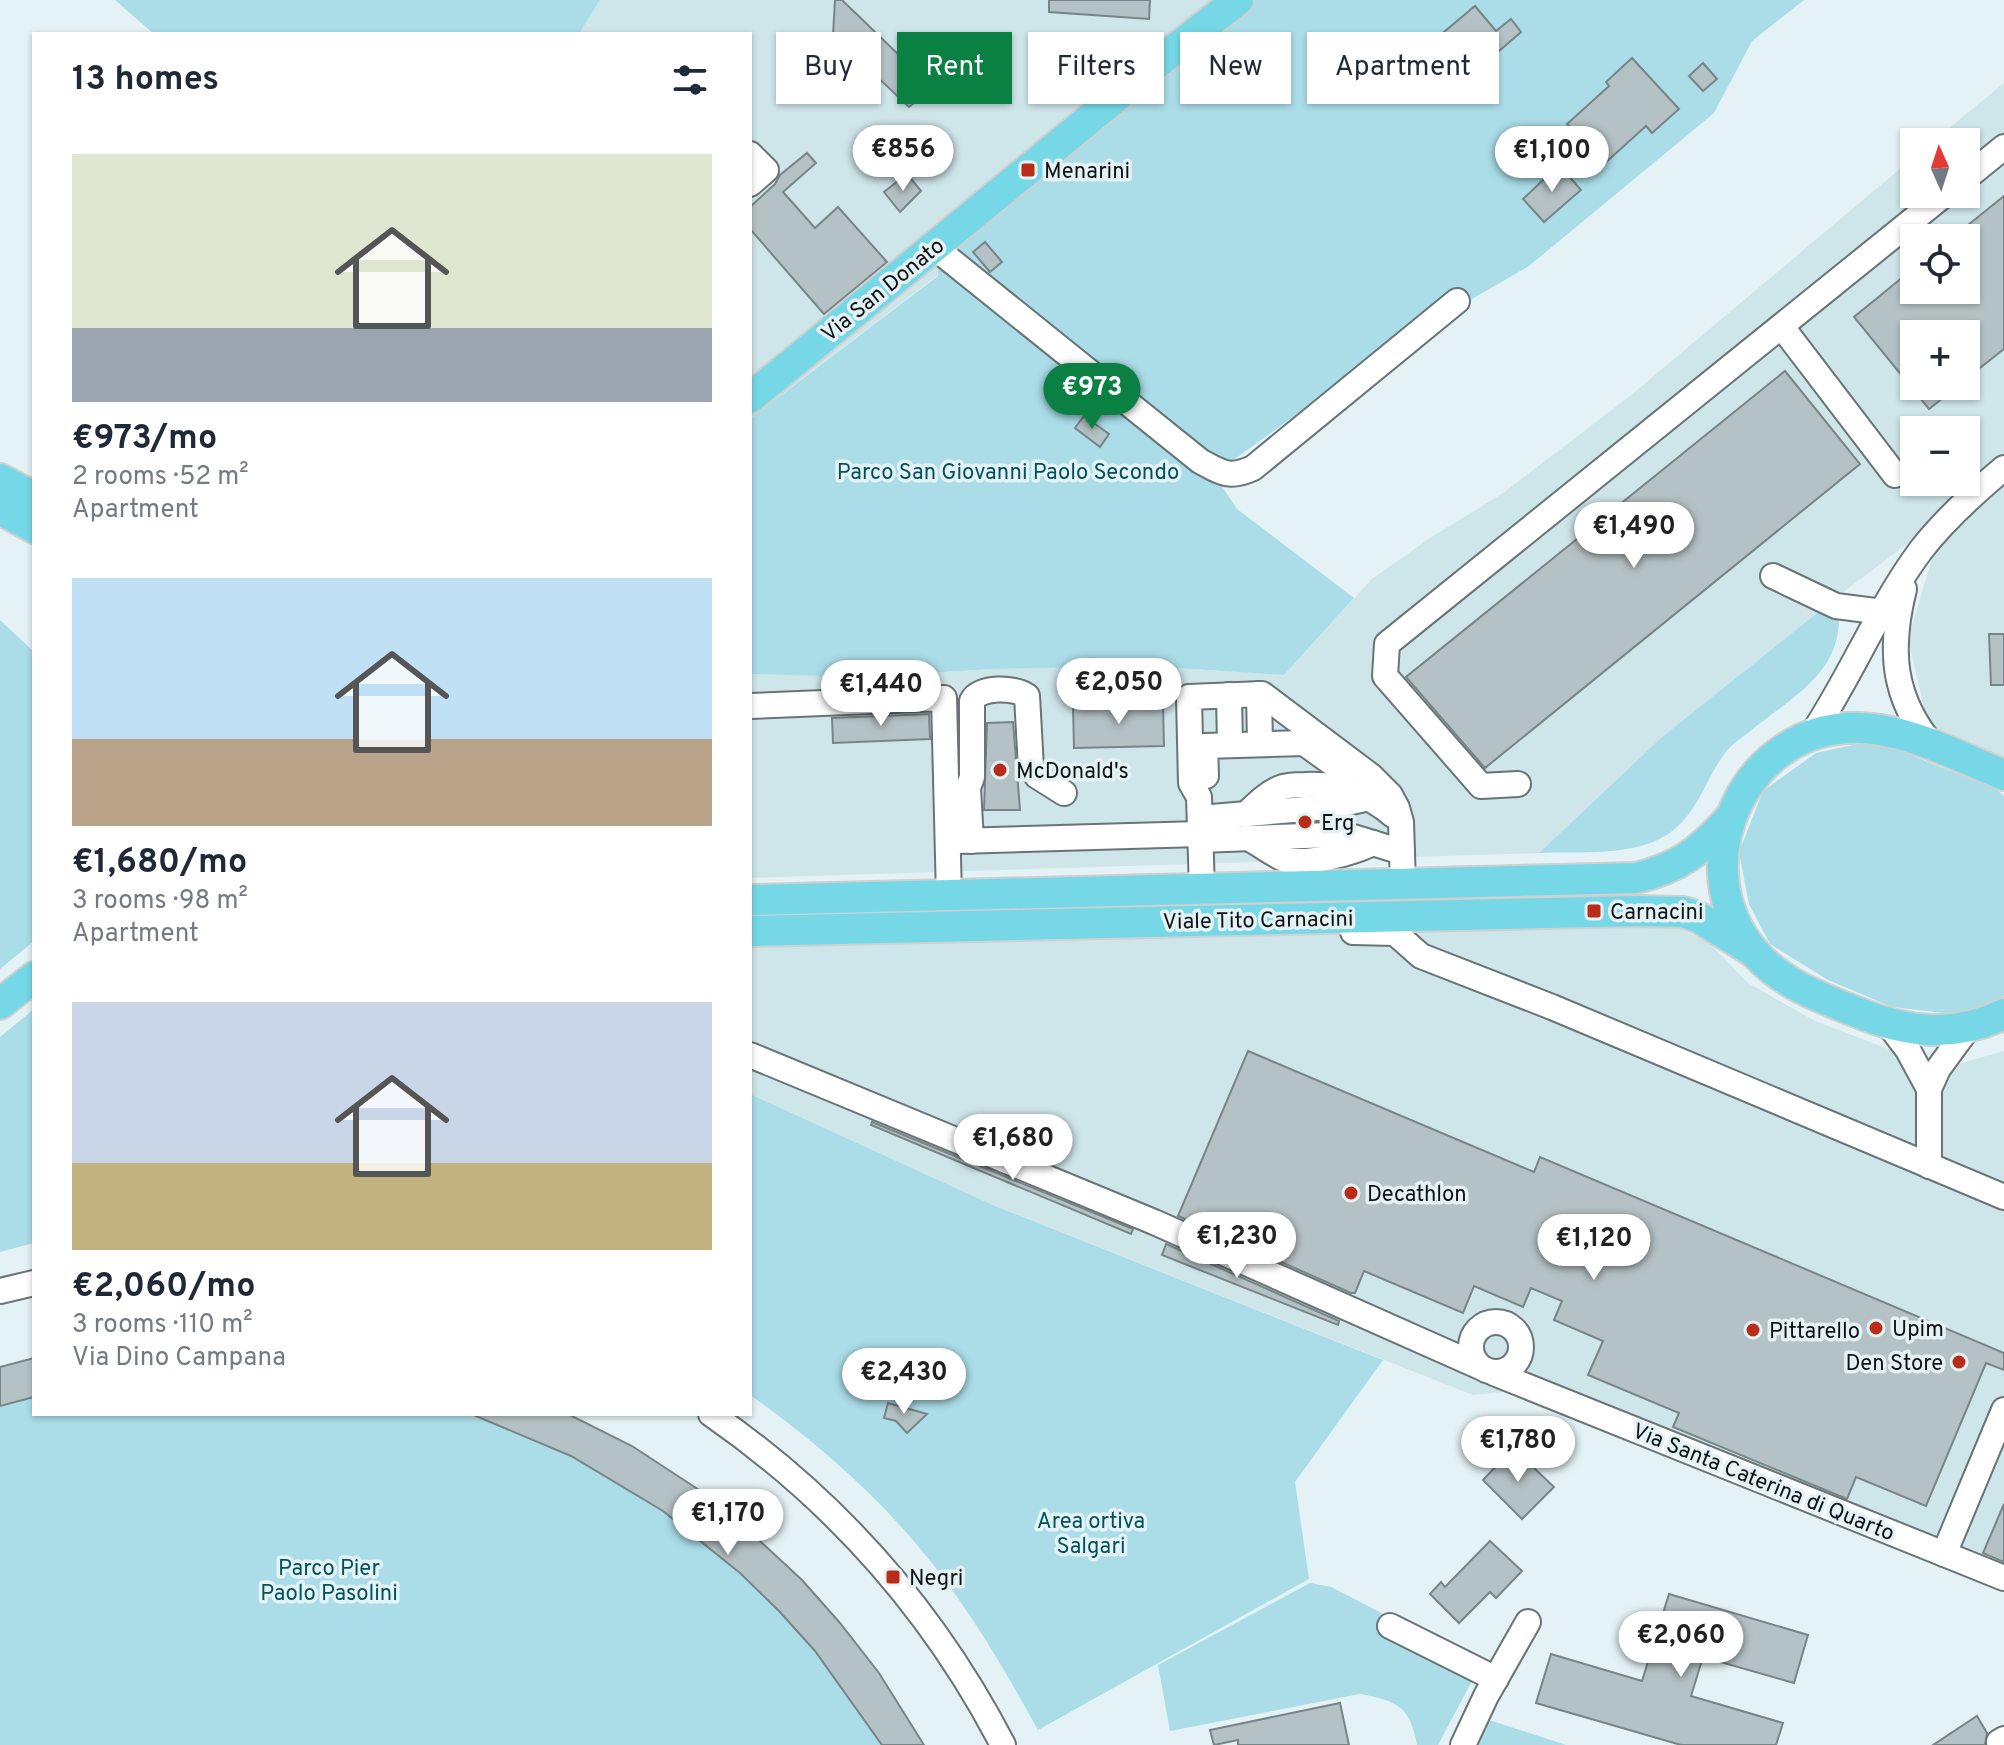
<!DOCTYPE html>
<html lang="en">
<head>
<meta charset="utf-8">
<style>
  :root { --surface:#fff; --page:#f2f2f3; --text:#1f2937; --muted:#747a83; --accent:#0b8043 }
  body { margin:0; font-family:Overpass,sans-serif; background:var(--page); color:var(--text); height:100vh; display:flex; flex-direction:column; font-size:30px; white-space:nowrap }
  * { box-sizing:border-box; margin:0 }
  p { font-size:26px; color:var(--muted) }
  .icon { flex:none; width:44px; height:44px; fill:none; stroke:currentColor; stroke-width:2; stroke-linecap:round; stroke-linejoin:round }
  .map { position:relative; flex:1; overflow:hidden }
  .panel { position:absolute; left:32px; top:32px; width:720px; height:1384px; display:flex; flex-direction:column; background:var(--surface); border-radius:0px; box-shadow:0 2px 6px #0004 }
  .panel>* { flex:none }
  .banner { position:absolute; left:776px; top:32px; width:760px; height:72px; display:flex; gap:16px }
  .needle { width:52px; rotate:357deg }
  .controls { position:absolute; left:1900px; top:128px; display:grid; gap:16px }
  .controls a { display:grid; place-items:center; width:80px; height:80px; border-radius:0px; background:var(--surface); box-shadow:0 2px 6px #0004; font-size:40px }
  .price { position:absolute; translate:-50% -68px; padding:0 18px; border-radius:28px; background:#fff; color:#222; font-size:26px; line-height:52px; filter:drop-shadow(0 2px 4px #0008) }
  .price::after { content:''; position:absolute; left:50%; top:48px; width:24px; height:18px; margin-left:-12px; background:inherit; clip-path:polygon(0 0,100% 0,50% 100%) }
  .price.active { background:var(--accent); color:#fff }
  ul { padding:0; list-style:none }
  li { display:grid; align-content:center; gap:16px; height:424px; padding:0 40px }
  li span { display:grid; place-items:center; height:248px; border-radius:0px; color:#555 }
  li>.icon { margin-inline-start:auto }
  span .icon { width:144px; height:144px; fill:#fffc; stroke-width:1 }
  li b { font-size:34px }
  h2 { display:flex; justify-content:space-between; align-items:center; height:96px; padding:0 40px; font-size:34px }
  .pill { padding:0 28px; border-radius:0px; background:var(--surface); box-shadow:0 2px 6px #0004; font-size:28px; line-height:72px }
  .pill.active { background:var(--accent); color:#fff }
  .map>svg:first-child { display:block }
  .built { fill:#cee5ea; fill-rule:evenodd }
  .green { fill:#aadde8 }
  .building { fill:#b5c2c5; stroke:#788587; stroke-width:2 }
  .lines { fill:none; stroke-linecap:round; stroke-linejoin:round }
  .minor-casing { stroke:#687476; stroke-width:28 }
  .major-casing { stroke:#cfd0d0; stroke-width:34 }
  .minor { stroke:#fff; stroke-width:24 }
  .major { stroke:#76d8e7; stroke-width:30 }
  .poi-dot { fill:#b92c18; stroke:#e4f2f5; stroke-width:3 }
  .labels { text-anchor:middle; stroke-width:7; stroke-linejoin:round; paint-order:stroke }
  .poi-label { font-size:22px; fill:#0e1213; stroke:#e4f2f5; text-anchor:start }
  .street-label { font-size:22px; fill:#0e1213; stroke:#e4f2f5 }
  .park-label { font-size:22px; fill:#01525d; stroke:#e4f2f5 }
</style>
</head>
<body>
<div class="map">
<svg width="2004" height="1745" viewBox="0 0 2004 1745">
  <rect width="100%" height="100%" fill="#e4f2f5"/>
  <g class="built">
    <polygon points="600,0 1233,0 938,275 750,419 750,34 579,34"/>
    <path d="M2004,83v696l-71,-33 -25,-107 25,-84 68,-82 -151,114 -188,150 -123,116 -789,25v-204l111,3 133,-8 153,-3 137,9 88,-96 58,-41 73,-45 127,-97 284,-239v37h52v-52h-34zM1914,238h52v52h-52zM1914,334h52v52h-52zM1914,430h52v52h-52z"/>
    <polygon points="1609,924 1672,924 1709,943 1748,983 1815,1021 1920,1061 1958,1064 2004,1051 2004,1592 1831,1516 1521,1390 1473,1395 995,1206 750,1094 750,947"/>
  </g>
  <g class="green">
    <polygon points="115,0 600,0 579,34 154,34"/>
    <polygon points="1233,0 1804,0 1752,41 1714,113 1529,266 1460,306 1417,327 1228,464 1207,464 1237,509 1354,598 1284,675 1147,666 994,669 861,677 750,674 750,419 938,276 938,252"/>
    <path d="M1826,606l13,13c0,57 -52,81 -91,114 -8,6 -17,12 -23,20 -21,28 -28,64 -60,83 -36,21 -86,15 -126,17l123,-116z"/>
    <polygon points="0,620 34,652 34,941 0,969"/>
    <polygon points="1862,743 1898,750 1996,789 2004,796 2004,996 1961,1015 1892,1007 1828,980 1770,944 1749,904 1739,852 1763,791 1816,753"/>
    <polygon points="1235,899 1236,908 750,917 750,909"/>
    <polygon points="34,1009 34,1243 0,1252 0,1037"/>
    <path d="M750,1094l245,112 388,154 -88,122 14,97 -271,151c-35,-64 -73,-128 -120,-184 -48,-57 -107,-108 -168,-151z"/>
    <path d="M34,1397v17h432c36,13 73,25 107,43 91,49 176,113 242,194 24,30 45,63 67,94h-882v-339z"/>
    <path d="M1310,1583l21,4 150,77 -43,81h-21c-7,-39 -20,-44 -57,-51l-190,37 -12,-66z"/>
    <polygon points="1489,1720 1566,1745 1475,1745"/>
  </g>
  <g class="building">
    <polygon points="835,0 842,0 933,88 909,107 833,35"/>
    <polygon points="1049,0 1150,0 1149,19 1049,12"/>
    <polygon points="1475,6 1496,31 1511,19 1521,32 1456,88 1438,66 1452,54 1438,37"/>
    <polygon points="1632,58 1679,109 1652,133 1646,126 1604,164 1567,124 1609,86 1606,82"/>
    <polygon points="1703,63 1717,79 1703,91 1689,76"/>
    <polygon points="807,153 816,163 783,192 815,228 838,207 887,262 824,314 750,229 750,207 775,184 780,175"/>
    <polygon points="1559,165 1581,190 1544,222 1523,199"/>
    <polygon points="907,174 921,191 900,212 884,192"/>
    <polygon points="2004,196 2004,349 1966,379 1966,334 1914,334 1914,386 1958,386 1929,409 1854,317 1914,268 1914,290 1966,290 1966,238 1952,238"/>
    <polygon points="985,242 1002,262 990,272 973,252"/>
    <polygon points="1785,371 1860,464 1485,768 1406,677"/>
    <polygon points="1084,416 1109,434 1100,447 1075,428"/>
    <polygon points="1989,634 2004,634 2004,685 1991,685"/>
    <polygon points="1163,703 1164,746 1074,748 1073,706"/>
    <polygon points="929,714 930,739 833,743 832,718"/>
    <polygon points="1013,722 1020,810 984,810 987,723"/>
    <polygon points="1248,1051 1534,1172 1540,1157 2004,1353 2004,1370 1986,1363 1926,1506 1856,1477 1847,1499 1673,1427 1679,1413 1588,1375 1603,1341 1554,1320 1562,1301 1531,1288 1523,1307 1474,1286 1463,1313 1364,1271 1355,1293 1351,1293 1178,1216"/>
    <polygon points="872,1122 1133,1229 1131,1234 871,1125"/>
    <polygon points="1166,1244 1339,1321 1338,1325 1162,1255"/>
    <polygon points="34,1358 34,1397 0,1406 0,1367"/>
    <polygon points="888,1403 927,1414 907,1433 896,1421 884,1418"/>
    <polygon points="471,1414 568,1414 632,1446 719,1503 802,1580 840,1623 879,1673 924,1745 882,1745 815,1651 779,1611 740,1573 663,1511 571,1456"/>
    <polygon points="1513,1448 1554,1487 1522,1519 1483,1480"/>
    <polygon points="2004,1504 2004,1562 1983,1553"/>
    <polygon points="1490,1541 1522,1571 1496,1598 1490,1592 1459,1623 1430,1594 1441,1582 1445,1587"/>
    <polygon points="1669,1594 1808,1635 1794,1683 1703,1657 1691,1696 1783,1723 1776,1745 1681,1745 1536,1703 1551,1654 1642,1681"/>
    <polygon points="1340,1703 1349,1745 1238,1745 1238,1740 1214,1745 1210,1730"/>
    <polygon points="1977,1716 1987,1733 1985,1745 1933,1745"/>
  </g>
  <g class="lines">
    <g class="minor-casing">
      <g id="minor">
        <polyline points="750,154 766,170 750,184"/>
        <polyline points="1966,178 2004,147"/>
        <path d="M934,247l266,214c22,12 29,18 53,7l204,-167"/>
        <polyline points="1782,327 1895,475"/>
        <polyline points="1773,576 1836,606 1883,612"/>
        <path d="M1904,589c-15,60 -12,109 29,157"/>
        <polyline points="1259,694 1260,744"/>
        <polyline points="1229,695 1230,745"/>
        <polyline points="750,706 944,698 949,896"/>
        <path d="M1811,736c40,-60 67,-128 110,-186 24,-31 53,-57 83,-82"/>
        <polyline points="1206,776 1205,746 1304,743 1343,771 1345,783 1341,787"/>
        <polyline points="1518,784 1481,786 1385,676 1387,644 1945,194"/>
        <path d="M1245,815c11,-10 21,-21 35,-27 7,-3 17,-3 25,-3 34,-2 62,8 88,30"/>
        <polyline points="1200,818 1329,807 1369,798"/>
        <path d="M1250,839c11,6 22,15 34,20 22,7 69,-6 89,-16"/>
        <polyline points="1200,840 1330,835 1353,837 1402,852"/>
        <polyline points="958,841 1200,834"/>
        <path d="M971,841l-3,-53 4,-11v-76c7,-15 43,-14 55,-5l4,72 6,8 27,17"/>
        <polyline points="1202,890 1199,797 1191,783 1189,697 1262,694 1371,776 1390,795 1397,808 1401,822 1403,885"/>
        <polyline points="1353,932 1395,933 1421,956 1552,1007 2004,1197"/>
        <polyline points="1889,1025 1908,1050 1929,1089"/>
        <polyline points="750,1055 1154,1222 1478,1366"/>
        <polyline points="1929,1166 1929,1089 1938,1069 1968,1028"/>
        <polyline points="0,1291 34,1283"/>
        <circle cx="1496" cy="1347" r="25"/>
        <polyline points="1494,1373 2004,1578"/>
        <path d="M711,1414c124,86 222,196 292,331"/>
        <polyline points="1944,1554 2004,1410"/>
        <polyline points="1390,1626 1496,1679"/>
        <polyline points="1999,1742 2004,1739"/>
        <polyline points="1463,1745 1486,1696 1528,1622"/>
      </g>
    </g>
    <g class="major-casing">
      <g id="major">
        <polyline points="750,398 1171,52 1238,0"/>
        <polyline points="0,479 34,497"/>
        <polyline points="0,509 34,528"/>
        <path d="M2004,775c-45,-18 -93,-45 -143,-47 -117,-5 -181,138 -106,225 28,32 67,45 104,60 50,20 95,25 145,1"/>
        <path d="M750,900l886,-22c43,-10 64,-27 93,-59"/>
        <polyline points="750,931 1638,911 1683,912 1698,917 1754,952"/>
        <polyline points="0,1004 34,977"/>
      </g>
    </g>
    <use href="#minor" class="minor"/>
    <use href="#major" class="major"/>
  </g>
  <g class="poi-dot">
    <rect x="1020" y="162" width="16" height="16" rx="4"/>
    <circle cx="1000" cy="770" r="8"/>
    <circle cx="1305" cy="822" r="8"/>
    <rect x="1586" y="903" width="16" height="16" rx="4"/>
    <circle cx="1351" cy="1193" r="8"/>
    <circle cx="1876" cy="1328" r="8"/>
    <circle cx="1753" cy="1330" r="8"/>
    <circle cx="1959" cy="1362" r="8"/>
    <rect x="885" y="1569" width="16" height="16" rx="4"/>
  </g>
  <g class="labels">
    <g class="poi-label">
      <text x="1044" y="178">Menarini</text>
      <text x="1016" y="778">McDonald's</text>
      <text x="1321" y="830">Erg</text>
      <text x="1610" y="919">Carnacini</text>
      <text x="1367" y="1201">Decathlon</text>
      <text x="1892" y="1336">Upim</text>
      <text x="1769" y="1338">Pittarello</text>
      <text x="1943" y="1370" text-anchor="end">Den Store</text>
      <text x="909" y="1585">Negri</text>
    </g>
    <g class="street-label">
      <text transform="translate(882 289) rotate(-39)" y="8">Via San Donato</text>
      <text transform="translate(1258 919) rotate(-1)" y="8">Viale Tito Carnacini</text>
      <text transform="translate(1764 1481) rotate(22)" y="8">Via Santa Caterina di Quarto</text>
    </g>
    <g class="park-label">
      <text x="1008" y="479">Parco San Giovanni Paolo Secondo</text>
      <text x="1091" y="1528">Area ortiva<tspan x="1091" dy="25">Salgari</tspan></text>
      <text x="329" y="1575">Parco Pier<tspan x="329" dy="25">Paolo Pasolini</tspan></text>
    </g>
  </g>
</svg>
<div class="controls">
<a><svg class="needle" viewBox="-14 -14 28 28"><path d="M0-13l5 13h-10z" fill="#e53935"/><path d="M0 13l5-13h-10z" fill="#747a83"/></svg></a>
<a><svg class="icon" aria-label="locate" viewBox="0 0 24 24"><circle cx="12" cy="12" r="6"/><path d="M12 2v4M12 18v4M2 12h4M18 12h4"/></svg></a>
<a>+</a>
<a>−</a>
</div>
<b class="price" style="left:903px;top:193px">€856</b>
<b class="price" style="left:1552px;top:194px">€1,100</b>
<b class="price active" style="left:1092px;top:431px">€973</b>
<b class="price" style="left:1634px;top:570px">€1,490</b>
<b class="price" style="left:1119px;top:726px">€2,050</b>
<b class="price" style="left:881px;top:728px">€1,440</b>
<b class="price" style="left:1013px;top:1182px">€1,680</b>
<b class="price" style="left:1237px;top:1280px">€1,230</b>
<b class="price" style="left:1594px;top:1282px">€1,120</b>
<b class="price" style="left:904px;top:1416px">€2,430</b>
<b class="price" style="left:1518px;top:1484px">€1,780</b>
<b class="price" style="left:728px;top:1557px">€1,170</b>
<b class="price" style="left:1681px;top:1679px">€2,060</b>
<div class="banner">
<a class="pill">Buy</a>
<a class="pill active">Rent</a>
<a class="pill">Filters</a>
<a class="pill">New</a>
<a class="pill">Apartment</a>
</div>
<section class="panel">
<h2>13 homes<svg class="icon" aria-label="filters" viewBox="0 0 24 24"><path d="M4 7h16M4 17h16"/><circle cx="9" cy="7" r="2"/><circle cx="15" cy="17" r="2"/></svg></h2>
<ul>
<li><span style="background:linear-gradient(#dfe7d0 70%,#9aa5b1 0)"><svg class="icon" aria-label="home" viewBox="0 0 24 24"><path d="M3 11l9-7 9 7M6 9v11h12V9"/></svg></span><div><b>€973/mo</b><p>2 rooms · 52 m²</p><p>Apartment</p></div></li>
<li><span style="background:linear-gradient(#bfe0f5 65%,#b9a48a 0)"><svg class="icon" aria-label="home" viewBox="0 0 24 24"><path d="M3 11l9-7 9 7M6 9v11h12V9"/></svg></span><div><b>€1,680/mo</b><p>3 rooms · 98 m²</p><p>Apartment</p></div></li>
<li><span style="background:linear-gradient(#c9d6e8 65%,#c2b280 0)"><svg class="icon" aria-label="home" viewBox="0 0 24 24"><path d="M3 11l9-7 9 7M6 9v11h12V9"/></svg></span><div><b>€2,060/mo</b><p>3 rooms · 110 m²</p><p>Via Dino Campana</p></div></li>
</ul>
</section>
</div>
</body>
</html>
